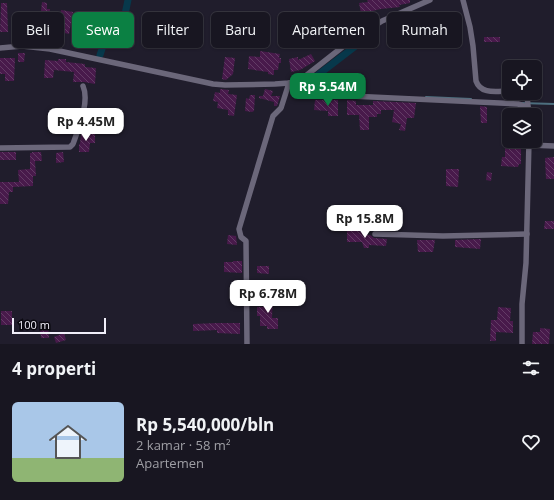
<!DOCTYPE html>
<html lang="id">
<head>
<meta charset="utf-8">
<style>
  :root { --surface:#181621; --page:#211f2a; --text:#f1f3f6; --muted:#9f9fa5; --line:#36353f; --accent:#0b8043 }
  body { margin:0; font-family:"Open Sans",sans-serif; background:var(--page); color:var(--text); height:100vh; display:flex; flex-direction:column; font-size:15px; white-space:nowrap }
  * { box-sizing:border-box; margin:0 }
  p { font-size:13px; color:var(--muted) }
  .icon { flex:none; width:22px; height:22px; fill:none; stroke:currentColor; stroke-width:2; stroke-linecap:round; stroke-linejoin:round }
  .map { position:relative; height:344px; overflow:hidden }
  .drawer { display:flex; flex-direction:column; background:var(--surface); flex:1 }
  .drawer>* { flex:none }
  .banner { position:absolute; left:12px; top:12px; width:530px; height:36px; display:flex; gap:8px }
  .tools { position:absolute; left:502px; top:60px; display:grid; gap:8px }
  .tools a { display:grid; place-items:center; width:40px; height:40px; border-radius:6px; background:var(--surface); box-shadow:0 1px 3px #0004,0 0 0 1px var(--line); font-size:20px }
  .scale { position:absolute; left:12px; bottom:10px; width:94px; box-sizing:border-box; padding-left:4px; border:2px solid #f0eef9; border-top:0; font-size:11px; line-height:14px; white-space:nowrap; color:#f0eef9; -webkit-text-stroke:3px #09080e; paint-order:stroke }
  .price { position:absolute; translate:-50% -34px; padding:0 9px; border-radius:8px; background:#fff; color:#222; font-size:13px; line-height:26px; filter:drop-shadow(0 1px 2px #0008) }
  .price::after { content:''; position:absolute; left:50%; top:24px; width:12px; height:9px; margin-left:-6px; background:inherit; clip-path:polygon(0 0,100% 0,50% 100%) }
  .price.on { background:var(--accent); color:#fff }
  ul { padding:0; list-style:none }
  li { display:flex; align-items:center; gap:12px; height:100px; padding:0 12px }
  li span { display:grid; place-items:center; flex:none; width:112px; height:80px; border-radius:6px; color:#555 }
  li>.icon { margin-inline-start:auto }
  span .icon { width:48px; height:48px; fill:#fffc; stroke-width:1 }
  li b { font-size:17px }
  h2 { display:flex; justify-content:space-between; align-items:center; height:48px; padding:0 12px; font-size:17px }
  .chip { padding:0 14px; border-radius:6px; background:var(--surface); box-shadow:0 1px 3px #0004,0 0 0 1px var(--line); font-size:14px; line-height:36px }
  .chip.on { background:var(--accent); color:#fff }
  .map>svg:first-child { display:block }
  .lines { fill:none; stroke-linecap:round; stroke-linejoin:round }
  .stream { stroke:#4d6f7f; stroke-width:2 }
  .canal { stroke:#07384b; stroke-width:7 }
  .building { fill:url(#building-back-hatch) }
  .minor { stroke:#6b677a; stroke-width:5.5 }
</style>
</head>
<body>
<div class="map">
<svg width="554" height="344" viewBox="0 0 554 344">
  <defs>
    <pattern id="building-back-hatch" width="6" height="6" patternUnits="userSpaceOnUse"><rect width="6" height="6" fill="#481a4b"/><path d="M-1 5l2 2M0 0l6 6M5-1l2 2" fill="none" stroke="#633c66"/></pattern>
  </defs>
  <rect width="100%" height="100%" fill="#201d2c"/>
  <g class="lines">
    <g class="stream">
      <polyline points="426,97 471,99"/>
      <polyline points="521,103 554,104"/>
    </g>
    <g class="canal">
      <polyline points="100,55 104,43 124,19 128,0"/>
      <polyline points="350,93 316,91 312,86 314,78 366,38"/>
    </g>
  </g>
  <g class="building">
    <polygon points="367,0 410,0 410,3 399,5 400,7 381,9 368,12 368,17 362,18 359,3 368,2"/>
    <polygon points="42,2 47,3 47,9 50,9 48,31 39,30 40,27 28,26 28,31 19,31 19,14 38,15 38,11 41,11"/>
    <polygon points="1,3 7,3 8,32 0,32"/>
    <polygon points="61,10 73,12 69,34 60,32 61,24 59,23"/>
    <polygon points="340,26 344,40 337,42 333,28"/>
    <rect x="484" y="37" width="16" height="5"/>
    <polygon points="260,51 280,54 279,58 281,58 281,63 279,63 278,70 274,70 274,75 268,74 268,72 248,69 249,56 260,57"/>
    <polygon points="18,53 25,53 24,62 18,62"/>
    <polygon points="311,54 315,61 300,70 291,72 289,59 298,57 298,60"/>
    <polygon points="225,57 235,58 233,74 226,80 222,79"/>
    <polygon points="0,58 15,58 14,81 5,81 5,74 0,74"/>
    <polygon points="58,59 66,59 66,62 85,64 85,67 96,68 95,84 84,82 73,82 74,72 54,70 53,78 44,78 45,60 58,61"/>
    <polygon points="220,89 229,90 228,94 237,95 234,116 228,115 228,110 217,108 218,102 213,101 215,92 220,93"/>
    <polygon points="265,89 273,91 271,96 280,96 277,106 274,106 274,102 259,98 259,96 263,96"/>
    <polygon points="250,95 255,95 254,111 252,112 245,111 246,98 249,99"/>
    <polygon points="315,100 338,100 338,116 328,116 328,111 314,110"/>
    <polygon points="347,100 356,101 356,105 373,105 373,101 416,103 414,118 407,118 405,131 399,130 401,124 392,122 394,110 381,110 381,114 377,114 377,117 369,117 369,130 360,130 359,115 347,115"/>
    <polygon points="480,106 487,107 487,123 481,123"/>
    <polygon points="507,108 521,109 521,115 507,115"/>
    <polygon points="81,133 95,133 95,143 90,143 89,152 79,152 79,144 80,144"/>
    <polygon points="507,141 521,141 521,164 519,164 518,167 501,166 502,157 505,157 505,146 507,146"/>
    <rect x="0" y="152" width="16" height="8"/>
    <polygon points="32,152 41,152 42,161 35,161 36,176 33,176 33,186 13,187 13,192 9,192 8,204 0,204 0,182 19,182 18,170 30,169 30,153 32,153"/>
    <polygon points="63,152 64,162 56,163 56,153"/>
    <polygon points="554,157 554,179 546,179 545,158"/>
    <polygon points="446,169 459,169 458,187 446,186"/>
    <polygon points="487,172 492,173 491,181 486,180"/>
    <polygon points="545,221 554,221 554,229 544,229"/>
    <polygon points="347,231 362,231 362,234 370,235 374,238 387,239 386,246 369,245 369,248 364,248 362,242 347,242"/>
    <polygon points="228,235 236,236 237,245 227,244"/>
    <polygon points="481,239 480,249 455,247 455,240"/>
    <polygon points="417,240 435,240 433,252 418,252"/>
    <polygon points="233,261 242,261 242,273 224,272 224,262 233,262"/>
    <polygon points="257,266 269,266 269,274 257,273"/>
    <polygon points="266,293 273,294 272,318 278,318 278,329 267,329 267,326 260,326 260,316 257,316 257,307 263,307 263,305 266,305"/>
    <polygon points="498,307 511,308 510,321 513,321 513,333 496,332 496,341 490,341 491,320 497,320"/>
    <rect x="1" y="311" width="11" height="14"/>
    <polygon points="217,323 240,323 240,334 217,333 217,330 193,331 193,324"/>
    <polygon points="40,326 48,326 49,338 41,338"/>
    <polygon points="540,328 550,329 549,344 532,344 533,332 540,332"/>
    <polygon points="64,333 66,340 56,343 54,337"/>
  </g>
  <g class="lines">
    <g class="minor">
      <path d="M463,0l7,27 3,19 3,35c5,14 21,10 33,10"/>
      <polyline points="0,48 22,46 50,49 213,84 225,85 275,84 289,83 303,78 345,45 382,21 430,0"/>
      <path d="M303,78c-1,7 -1,11 5,16l210,10 10,3 1,8"/>
      <polyline points="527,93 528,107"/>
      <polyline points="529,145 554,146"/>
      <path d="M0,148l70,-1 3,-3c5,-15 17,-42 10,-58"/>
      <polyline points="375,234 443,236 527,234"/>
      <polyline points="247,344 246,241 241,237 239,229 273,116 281,108 289,83"/>
      <polyline points="522,344 522,304 526,263 529,141"/>
    </g>
  </g>
</svg>
<div class="tools">
<a><svg class="icon" aria-label="locate" viewBox="0 0 24 24"><circle cx="12" cy="12" r="6"/><path d="M12 2v4M12 18v4M2 12h4M18 12h4"/></svg></a>
<a><svg class="icon" aria-label="layers" viewBox="0 0 24 24"><path d="M12 4l9 5-9 5-9-5zM3 14l9 5 9-5"/></svg></a>
</div>
<div class="scale">100 m</div>
<b class="price on" style="left:328px;top:107px">Rp 5.54M</b>
<b class="price" style="left:86px;top:142px">Rp 4.45M</b>
<b class="price" style="left:365px;top:239px">Rp 15.8M</b>
<b class="price" style="left:268px;top:314px">Rp 6.78M</b>
<div class="banner">
<a class="chip">Beli</a>
<a class="chip on">Sewa</a>
<a class="chip">Filter</a>
<a class="chip">Baru</a>
<a class="chip">Apartemen</a>
<a class="chip">Rumah</a>
</div>
</div>
<section class="drawer">
<h2>4 properti<svg class="icon" aria-label="filters" viewBox="0 0 24 24"><path d="M4 7h16M4 17h16"/><circle cx="9" cy="7" r="2"/><circle cx="15" cy="17" r="2"/></svg></h2>
<ul>
<li><span style="background:linear-gradient(#a9c7e8 70%,#8fb573 0)"><svg class="icon" aria-label="home" viewBox="0 0 24 24"><path d="M3 11l9-7 9 7M6 9v11h12V9"/></svg></span><div><b>Rp 5,540,000/bln</b><p>2 kamar · 58 m²</p><p>Apartemen</p></div><svg class="icon" aria-label="heart" viewBox="0 0 24 24"><path d="M12 20l-8-8c-3-5 5-10 8-4 3-6 11-1 8 4z"/></svg></li>
</ul>
</section>
</body>
</html>
